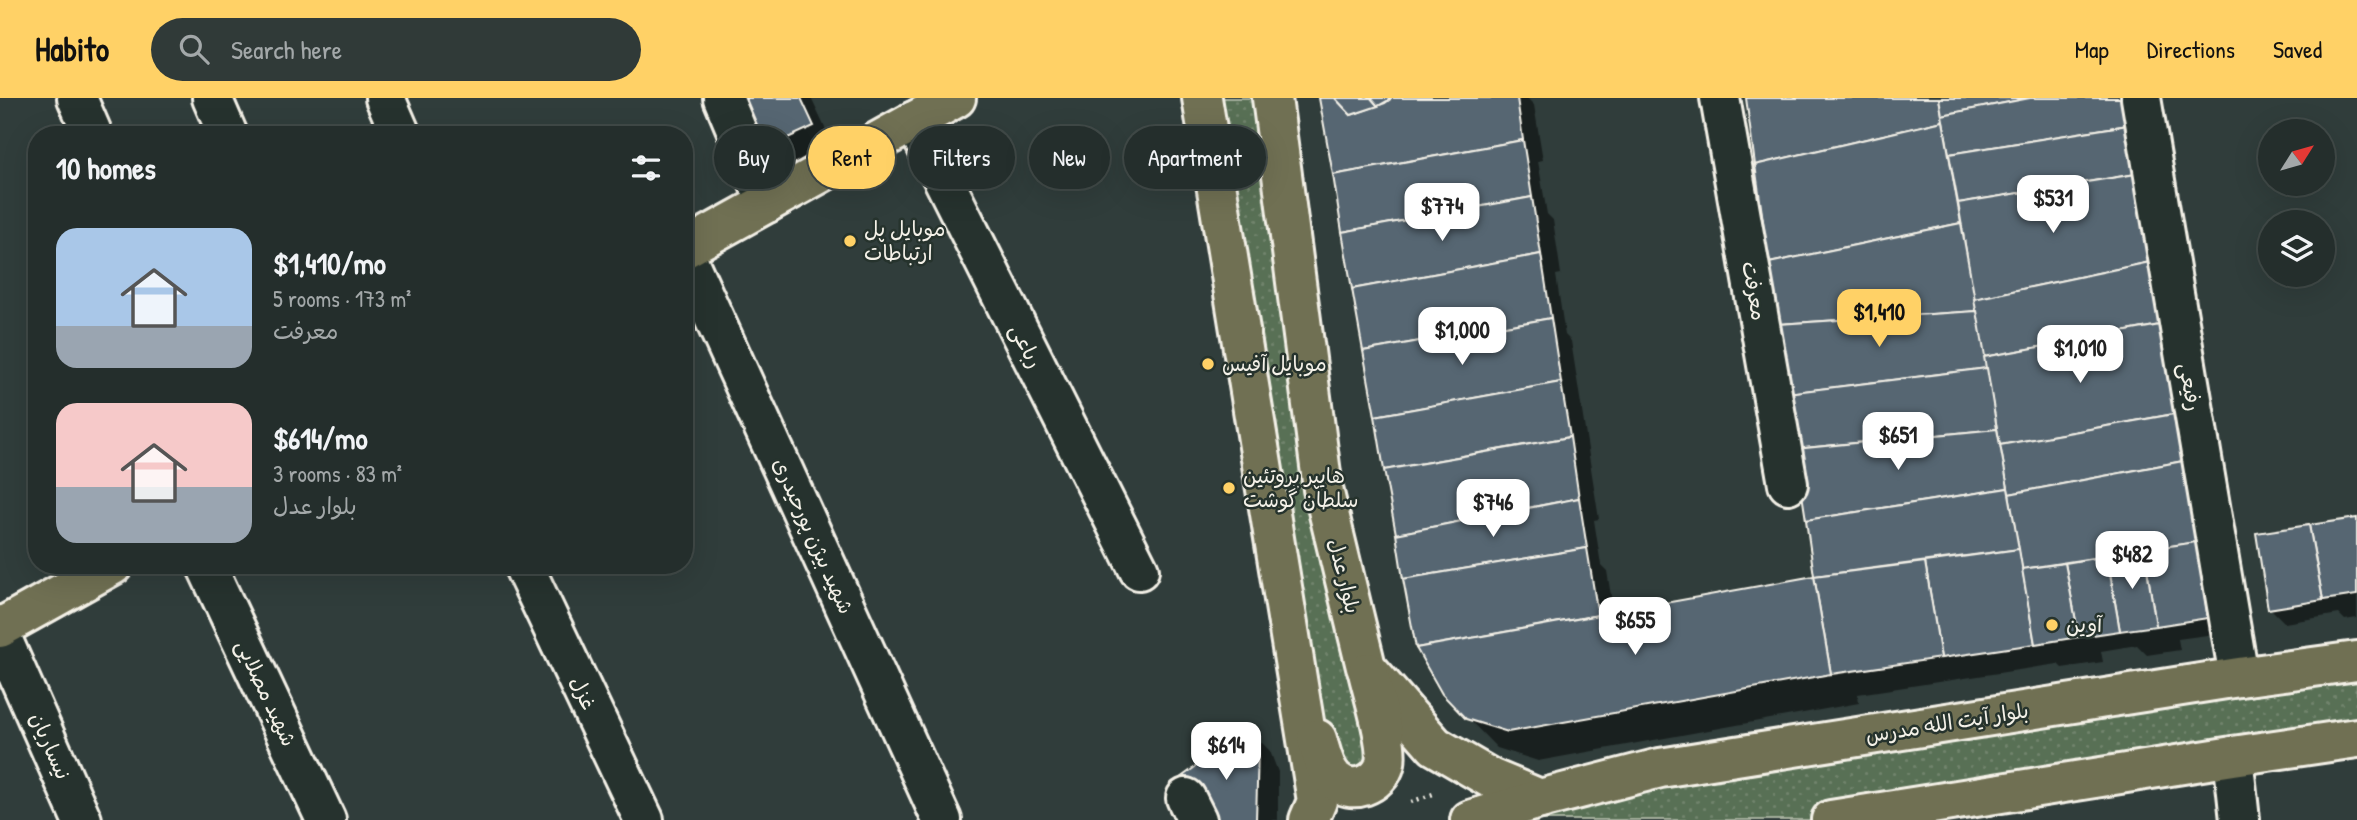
<!DOCTYPE html>
<html lang="en">
<head>
<meta charset="utf-8">
<style>
  :root { --surface:#242e2c; --page:#303a38; --text:#f1f3f6; --muted:#a3a8a9; --line:#414a48; --accent:#ffd166 }
  body { margin:0; font-family:"Patrick Hand","Playpen Sans Arabic",sans-serif; background:var(--page); color:var(--text); height:100vh; display:flex; flex-direction:column; font-size:26px; white-space:nowrap }
  * { box-sizing:border-box; margin:0 }
  p { font-size:23px; color:var(--muted) }
  .icon { flex:none; width:38px; height:38px; fill:none; stroke:currentColor; stroke-width:2; stroke-linecap:round; stroke-linejoin:round }
  .map { position:relative; flex:1; overflow:hidden }
  .drawer { position:absolute; left:28px; top:28px; width:665px; height:448px; display:flex; flex-direction:column; background:var(--surface); border-radius:28px; box-shadow:0 7px 28px #0002,0 0 0 2px var(--line) }
  .drawer>* { flex:none }
  .banner { position:absolute; left:714px; top:28px; width:665px; height:63px; display:flex; gap:14px }
  .needle { width:46px; rotate:53deg }
  .buttons { position:absolute; left:2258px; top:21px; display:grid; gap:14px }
  .buttons a { display:grid; place-items:center; width:77px; height:77px; border-radius:50%; background:var(--surface); box-shadow:0 7px 28px #0002,0 0 0 2px var(--line); font-size:35px }
  .price { position:absolute; translate:-50% -60px; padding:0 16px; border-radius:14px; background:#fff; color:#222; font-size:23px; line-height:46px; filter:drop-shadow(0 2px 4px #0008) }
  .price::after { content:''; position:absolute; left:50%; top:42px; width:21px; height:16px; margin-left:-10px; background:inherit; clip-path:polygon(0 0,100% 0,50% 100%) }
  .price.current { background:var(--accent); color:#111 }
  ul { padding:0; list-style:none }
  li { display:flex; align-items:center; gap:21px; height:175px; padding:0 28px }
  li span { display:grid; place-items:center; flex:none; width:196px; height:140px; border-radius:21px; color:#555 }
  li>.icon { margin-inline-start:auto }
  span .icon { width:84px; height:84px; fill:#fffc; stroke-width:1 }
  li b { font-size:30px }
  h2 { display:flex; justify-content:space-between; align-items:center; height:84px; padding:0 28px; font-size:30px }
  .pill { padding:0 24px; border-radius:32px; background:var(--surface); box-shadow:0 7px 28px #0002,0 0 0 2px var(--line); font-size:24px; line-height:63px }
  .pill.current { background:var(--accent); color:#111 }
  header { display:flex; align-items:center; gap:42px; box-sizing:border-box; height:98px; padding:0 35px; background:var(--accent); color:#111 }
  header strong { font-size:33px }
  nav { display:flex; gap:38px; margin-inline-start:auto; font-size:24px }
  .search { width:490px; height:63px; background:var(--page); display:flex; align-items:center; gap:18px; box-sizing:border-box; padding:0 24px; border-radius:38px; color:var(--muted); font-size:26px }
  .map>svg:first-child { display:block }
  .grass { fill:url(#grass-dots); stroke:#a6b09e; stroke-width:2 }
  .shadow { fill:#0007; fill-rule:evenodd }
  .building { fill:#566672; stroke:#f4f1e8; stroke-width:2 }
  .lines { fill:none; stroke-linecap:round; stroke-linejoin:round }
  .minor-casing { stroke:#f4f1e8; stroke-width:44 }
  .major-casing { stroke:#f4f1e8; stroke-width:44 }
  .path { stroke:#f4f1e8; stroke-width:4.5; stroke-dasharray:2 5; stroke-linecap:butt }
  .minor { stroke:#26332d; stroke-width:38 }
  .major { stroke:#706f52; stroke-width:38 }
  .poi-dot { fill:#ffd166; stroke:#26332d; stroke-width:2.5 }
  .labels { text-anchor:middle; stroke-width:5; stroke-linejoin:round; paint-order:stroke }
  .poi-label { font-size:21px; fill:#f4f1e8; stroke:#26332d; text-anchor:start }
  .street-label { font-size:21px; fill:#f4f1e8; stroke:#26332d }
</style>
</head>
<body>
<header>
<strong>Habito</strong>
<div class="search"><svg class="icon" aria-label="search" viewBox="0 0 24 24"><circle cx="10" cy="10" r="6"/><path d="M15 15l6 6"/></svg>Search here</div>
<nav><a>Map</a><a>Directions</a><a>Saved</a></nav>
</header>
<div class="map">
<svg width="2357" height="722" viewBox="0 0 2357 722">
  <defs>
    <pattern id="grass-dots" width="8" height="8" patternUnits="userSpaceOnUse" patternTransform="scale(1.75)"><rect width="8" height="8" fill="#586f54"/><path d="M2 2h.1M6 6h.1" fill="none" stroke="#71846d" stroke-width="1.8" stroke-linecap="round"/></pattern>
  </defs>
  <rect width="100%" height="100%" fill="#303d3b"/>
  <filter id="ink" filterUnits="userSpaceOnUse"><feTurbulence type="fractalNoise" baseFrequency=".0143" numOctaves="2"/><feDisplacementMap in="SourceGraphic" scale="14" xChannelSelector="R" yChannelSelector="G"/><feConvolveMatrix kernelMatrix="1 2 1 2 8 2 1 2 1" color-interpolation-filters="sRGB"/></filter>
  <g filter="url(#ink)">
    <g class="grass">
      <polygon points="1202,0 1272,0 1386,658 1334,681"/>
      <polygon points="2357,563 2357,640 1831,722 1470,722"/>
    </g>
    <g class="shadow">
      <polygon points="732,0 811,0 834,49 777,75 756,54"/>
      <path d="M1320,0h207l7,7 9,55 -5,1 9,53 6,6 8,54 -5,1 9,60 6,6 28,178 -5,1 7,45 6,6 7,43 202,-36 -68,-480h398l76,535 -44,6 2,11 -33,5 -10,-10 -36,6 2,11 -41,6 -4,-4 -200,30 1,9 -321,58 -41,-13 -54,-55 -26,-46zM2165,525v3l-26,4v-3z"/>
      <polygon points="2357,421 2357,520 2345,522 2339,516 2285,525 2270,510"/>
      <polygon points="1249,632 1270,653 1278,674 1278,722 1204,722"/>
    </g>
    <g class="building">
      <polygon points="730,0 801,0 814,28 755,55"/>
      <polygon points="1319,0 1335,0 1351,17 1385,5 1392,0 1517,0 1523,42 1333,77"/>
      <polygon points="1335,0 1371,0 1378,8 1351,17"/>
      <polygon points="1371,0 1392,0 1378,8"/>
      <polygon points="1746,0 1939,0 1943,23 1755,67"/>
      <polygon points="1939,0 2030,0 1942,17"/>
      <polygon points="2030,0 2123,0 2128,27 1949,56 1942,17"/>
      <polygon points="1943,23 1961,125 1769,165 1755,67"/>
      <polygon points="2128,27 2136,76 1958,105 1949,56"/>
      <polygon points="1523,42 1532,99 1342,134 1333,77"/>
      <polygon points="2136,76 2150,164 1974,201 1958,105"/>
      <polygon points="1532,99 1541,156 1352,191 1342,134"/>
      <polygon points="1961,125 1977,213 1778,226 1769,165"/>
      <polygon points="1541,156 1551,220 1363,253 1352,191"/>
      <polygon points="2150,164 2160,227 1984,259 1974,201"/>
      <polygon points="1977,213 1987,270 1787,295 1778,226"/>
      <polygon points="1551,220 1561,284 1375,318 1363,253"/>
      <polygon points="2160,227 2174,316 2000,347 1984,259"/>
      <polygon points="1987,270 1997,331 1795,351 1787,295"/>
      <polygon points="1561,284 1570,339 1384,372 1375,318"/>
      <polygon points="2174,316 2183,363 2009,396 2000,347"/>
      <polygon points="1997,331 2008,390 1806,422 1795,351"/>
      <polygon points="1570,339 1579,400 1396,436 1384,372"/>
      <polygon points="2183,363 2196,444 2022,471 2009,396"/>
      <polygon points="2008,390 2019,451 1814,478 1806,422"/>
      <polygon points="1579,400 1587,450 1403,481 1396,436"/>
      <polygon points="2357,420 2357,497 2323,502 2309,427"/>
      <polygon points="2309,427 2323,502 2268,511 2256,435"/>
      <polygon points="2196,444 2208,520 2156,528 2144,452"/>
      <polygon points="1587,450 1598,517 1416,550 1403,481"/>
      <polygon points="2019,451 2035,546 1941,560 1925,464"/>
      <polygon points="2144,452 2156,528 2120,533 2107,458"/>
      <polygon points="2107,458 2120,533 2079,539 2065,465"/>
      <polygon points="1925,464 1941,560 1831,576 1814,478"/>
      <polygon points="2065,465 2079,539 2035,546 2022,471"/>
      <polygon points="1814,478 1831,576 1508,634 1466,621 1442,596 1416,550"/>
      <polygon points="1249,630 1258,651 1256,722 1202,722 1180,680"/>
    </g>
    <g class="lines">
      <g class="minor-casing">
        <g id="minor">
          <polyline points="77,0 93,37"/>
          <polyline points="212,0 228,37"/>
          <polyline points="385,0 401,37"/>
          <polyline points="723,0 767,105"/>
          <polyline points="1720,0 1788,386"/>
          <polyline points="2141,0 2239,579"/>
          <polyline points="914,23 1139,472"/>
          <polyline points="684,154 942,722"/>
          <polyline points="206,467 326,722"/>
          <polyline points="523,467 644,722"/>
          <polyline points="0,536 82,722"/>
          <polyline points="2233,658 2240,722"/>
          <polyline points="1186,700 1197,722"/>
        </g>
      </g>
      <g class="major-casing">
        <g id="major">
          <polyline points="1202,0 1317,703 1309,722"/>
          <polyline points="1272,0 1323,391 1366,569 1435,648 1490,680 1540,701"/>
          <polyline points="684,151 956,0"/>
          <polyline points="0,530 113,467"/>
          <path d="M1317,641c4,13 7,30 17,40 17,17 46,6 51,-16 4,-20 -12,-69 -17,-91"/>
          <polyline points="1470,722 1540,701 1660,670 2239,579 2357,563"/>
          <polyline points="1831,722 2233,658 2357,640"/>
        </g>
      </g>
      <polyline class="path" points="1411,704 1436,695"/>
      <use href="#minor" class="minor"/>
      <use href="#major" class="major"/>
    </g>
  </g>
  <g class="poi-dot">
    <circle cx="850" cy="143" r="7"/>
    <circle cx="1208" cy="266" r="7"/>
    <circle cx="1229" cy="390" r="7"/>
    <circle cx="2052" cy="527" r="7"/>
  </g>
  <g class="labels">
    <g class="poi-label">
      <text x="864" y="138">موبایل پل<tspan x="864" dy="24">ارتباطات</tspan></text>
      <text x="1222" y="273">موبایل آفیس</text>
      <text x="1243" y="385">هایپر پروتئین<tspan x="1243" dy="24">سلطان گوشت</tspan></text>
      <text x="2066" y="534">آوین</text>
    </g>
    <g class="street-label">
      <text transform="translate(1754 193) rotate(80)" y="7">معرفت</text>
      <text transform="translate(1026 248) rotate(63)" y="7">رباعی</text>
      <text transform="translate(2190 289) rotate(80)" y="7">رفیعی</text>
      <text transform="translate(813 438) rotate(66)" y="7">شهید بیژن پورحیدری</text>
      <text transform="translate(1344 478) rotate(76)" y="7">بلوار عدل</text>
      <text transform="translate(266 595) rotate(65)" y="7">شهید مصلایی</text>
      <text transform="translate(583 595) rotate(65)" y="7">غزل</text>
      <text transform="translate(1947 625) rotate(-9)" y="7">بلوار آیت الله مدرس</text>
      <text transform="translate(50 648) rotate(66)" y="7">نیساریان</text>
    </g>
  </g>
</svg>
<div class="buttons">
<a><svg class="needle" viewBox="-14 -14 28 28"><path d="M0-13l5 13h-10z" fill="#e53935"/><path d="M0 13l5-13h-10z" fill="#a3a8a9"/></svg></a>
<a><svg class="icon" aria-label="layers" viewBox="0 0 24 24"><path d="M12 4l9 5-9 5-9-5zM3 14l9 5 9-5"/></svg></a>
</div>
<b class="price" style="left:2053px;top:137px">$531</b>
<b class="price" style="left:1442px;top:145px">$774</b>
<b class="price current" style="left:1879px;top:251px">$1,410</b>
<b class="price" style="left:1462px;top:269px">$1,000</b>
<b class="price" style="left:2080px;top:287px">$1,010</b>
<b class="price" style="left:1898px;top:374px">$651</b>
<b class="price" style="left:1493px;top:441px">$746</b>
<b class="price" style="left:2132px;top:493px">$482</b>
<b class="price" style="left:1635px;top:559px">$655</b>
<b class="price" style="left:1226px;top:684px">$614</b>
<div class="banner">
<a class="pill">Buy</a>
<a class="pill current">Rent</a>
<a class="pill">Filters</a>
<a class="pill">New</a>
<a class="pill">Apartment</a>
</div>
<section class="drawer">
<h2>10 homes<svg class="icon" aria-label="filters" viewBox="0 0 24 24"><path d="M4 7h16M4 17h16"/><circle cx="9" cy="7" r="2"/><circle cx="15" cy="17" r="2"/></svg></h2>
<ul>
<li><span style="background:linear-gradient(#a9c7e8 70%,#9aa5b1 0)"><svg class="icon" aria-label="home" viewBox="0 0 24 24"><path d="M3 11l9-7 9 7M6 9v11h12V9"/></svg></span><div><b>$1,410/mo</b><p>5 rooms · 173 m²</p><p>معرفت</p></div></li>
<li><span style="background:linear-gradient(#f6c9c9 60%,#9aa5b1 0)"><svg class="icon" aria-label="home" viewBox="0 0 24 24"><path d="M3 11l9-7 9 7M6 9v11h12V9"/></svg></span><div><b>$614/mo</b><p>3 rooms · 83 m²</p><p>بلوار عدل</p></div></li>
</ul>
</section>
</div>
</body>
</html>
